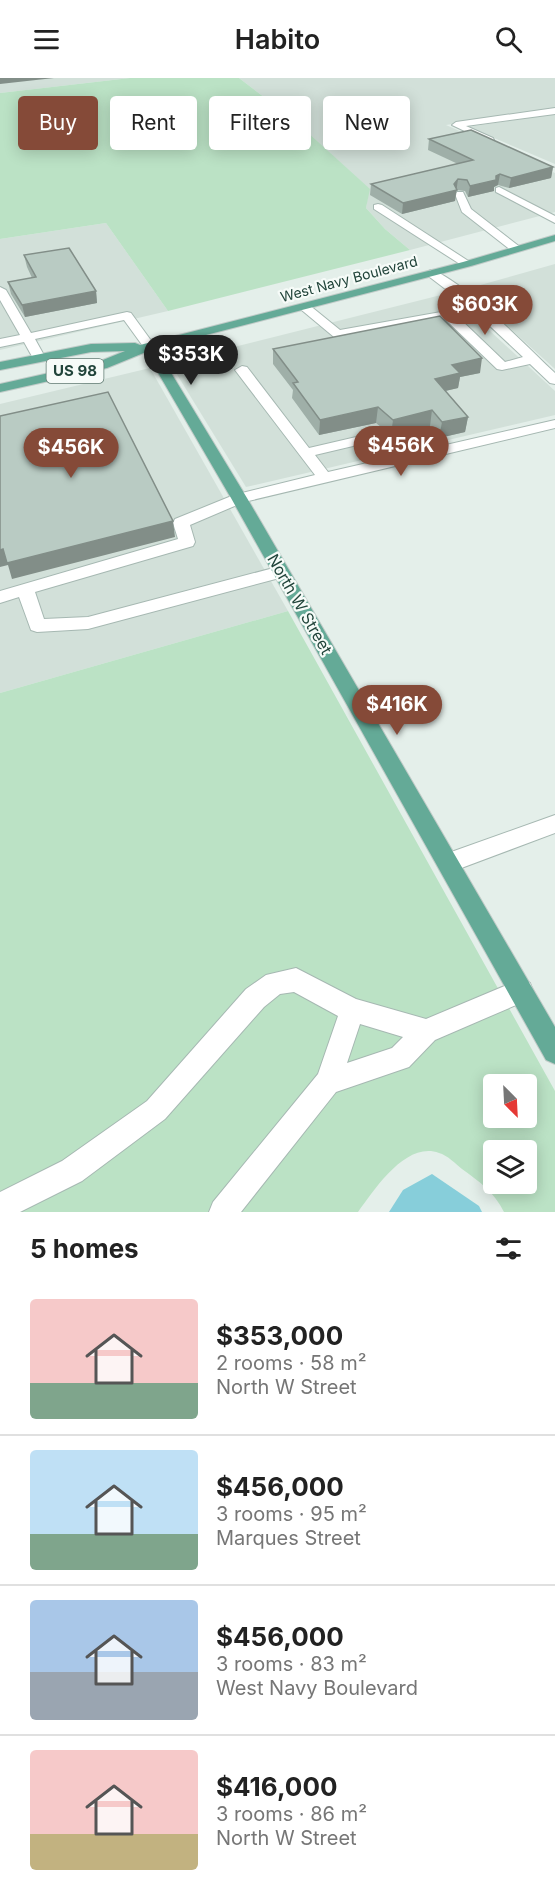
<!DOCTYPE html>
<html lang="en">
<head>
<meta charset="utf-8">
<style>
  :root { --surface:#fff; --page:#f6f6f6; --text:#222; --muted:#767676; --line:#e0e0e0; --accent:#854a38 }
  body { margin:0; font-family:Inter,sans-serif; background:var(--page); color:var(--text); height:100vh; display:flex; flex-direction:column; font-size:22px; white-space:nowrap }
  * { box-sizing:border-box; margin:0 }
  p { font-size:20px; color:var(--muted) }
  .icon { flex:none; width:33px; height:33px; fill:none; stroke:currentColor; stroke-width:2; stroke-linecap:round; stroke-linejoin:round }
  .map { position:relative; height:1134px; overflow:hidden }
  .panel { display:flex; flex-direction:column; background:var(--surface); flex:1 }
  .panel>* { flex:none }
  .guide { position:absolute; left:18px; top:18px; width:519px; height:54px; display:flex; gap:12px }
  .needle { width:39px; rotate:156deg }
  .fabs { position:absolute; left:483px; top:996px; display:grid; gap:12px }
  .fabs a { display:grid; place-items:center; width:54px; height:54px; border-radius:6px; background:var(--surface); box-shadow:0 3px 15px #0003; font-size:30px }
  .price { position:absolute; translate:-50% -51px; padding:0 14px; border-radius:21px; background:var(--accent); color:#fff; font-size:20px; line-height:39px; filter:drop-shadow(0 2px 3px #0008) }
  .price::after { content:''; position:absolute; left:50%; top:36px; width:18px; height:14px; margin-left:-9px; background:inherit; clip-path:polygon(0 0,100% 0,50% 100%) }
  .price.selected { background:#222; color:#fff }
  ul { padding:0; list-style:none }
  li { display:flex; align-items:center; gap:18px; height:150px; padding:0 30px }
  li+li { border-top:2px solid var(--line) }
  li span { display:grid; place-items:center; flex:none; width:168px; height:120px; border-radius:6px; color:#555 }
  li>.icon { margin-inline-start:auto }
  span .icon { width:72px; height:72px; fill:#fffc; stroke-width:1 }
  li b { font-size:26px }
  h2 { display:flex; justify-content:space-between; align-items:center; height:72px; padding:0 30px; font-size:26px }
  .pill { padding:0 21px; border-radius:6px; background:var(--surface); box-shadow:0 3px 15px #0003; font-size:21px; line-height:54px }
  .pill.selected { background:var(--accent); color:#fff }
  header { display:flex; justify-content:space-between; align-items:center; height:78px; padding:0 30px; background:var(--surface); font-size:27px; font-weight:600 }
  .map>svg:first-child { display:block }
  .built { fill:#d2e0d9 }
  .green { fill:#bbe2c5; fill-rule:evenodd }
  .water { fill:#87ceda }
  .lines { fill:none; stroke-linecap:round; stroke-linejoin:round }
  .minor-casing { stroke:#a6b8b2; stroke-width:2 }
  .major-casing { stroke:#c1cbc8; stroke-width:2 }
  .minor { fill:#fff; fill-rule:evenodd }
  .major { fill:#64aa97; fill-rule:evenodd }
  .wall { fill:#9fafa8 }
  .shaded-wall { fill:#828e88 }
  .building { fill:#b9cbc3; stroke:#828e88; stroke-width:1.5 }
  .labels { text-anchor:middle; stroke-width:4.5; stroke-linejoin:round; paint-order:stroke }
  .far-street-label { font-size:14px; fill:#21443a; stroke:#f6fbf8 }
  .shield { fill:#f6fbf8; stroke:#617b73; stroke-width:1.5 }
  .shield-label { font-size:15px; font-weight:bold; fill:#21443a }
  .street-label { font-size:16px; fill:#21443a; stroke:#f6fbf8 }
</style>
</head>
<body>
<header><svg class="icon" aria-label="menu" viewBox="0 0 24 24"><path d="M4 6h16M4 12h16M4 18h16"/></svg>Habito<svg class="icon" aria-label="search" viewBox="0 0 24 24"><circle cx="10" cy="10" r="6"/><path d="M15 15l6 6"/></svg></header>
<div class="map">
<svg width="555" height="1134" viewBox="0 0 555 1134">
  <rect width="100%" height="100%" fill="#e4efea"/>
  <g class="built">
    <polygon points="0,0 130,0 0,15"/>
    <polygon points="239,0 555,0 555,30 446,47 555,95 555,134 410,172 385,151 366,130 369,111 294,42"/>
    <polygon points="555,36 555,86 468,49"/>
    <polygon points="106,145 168,233 0,272 0,161"/>
    <polygon points="555,186 555,291 466,211"/>
    <polygon points="449,215 555,313 555,337 246,409 170,285"/>
    <polygon points="150,290 288,533 0,615 0,326"/>
  </g>
  <g class="green">
    <polygon points="130,0 239,0 294,42 370,111 366,130 385,151 410,172 168,233 106,145 0,161 0,15"/>
    <path d="M288,533l267,480v121h-51c-10,-20 -24,-30 -42,-43 -6,-5 -15,-14 -23,-16 -33,-12 -64,36 -81,59h-358v-519zM494,1006h32v34h-32zM494,1072h32v34h-32z"/>
  </g>
  <polygon class="water" points="432,1096 479,1128 482,1134 389,1134 403,1112"/>
  <g class="lines">
    <g class="minor-casing">
      <g id="minor">
        <polygon points="555,30 555,36 466,48 493,60 494,62 490,65 452,47 456,44"/>
        <polygon points="499,109 555,138 555,145 496,114 496,110"/>
        <polygon points="457,114 463,114 471,131 520,169 520,173 512,173 462,134 455,116"/>
        <polygon points="378,126 382,127 473,186 471,188 463,188 374,131 374,127"/>
        <path d="M431,192c30,8 98,79 124,103v11l-5,-1 -20,-19 -28,6 -5,-1 -52,-50 -107,19 -4,-1 -36,-30 2,-3h8l32,26 129,-23 -42,-32 -2,-2zM476,235l47,44 -18,5 -48,-46z"/>
        <polygon points="0,209 6,212 31,255 127,234 131,235 155,268 149,272 145,271 124,242 35,261 45,279 39,283 34,282 24,264 0,269 0,261 20,257 0,222"/>
        <polygon points="242,288 247,289 309,370 382,353 389,357 387,360 315,377 328,394 555,342 555,350 244,424 190,447 195,464 193,468 35,514 44,541 88,539 281,488 287,490 289,494 287,498 88,551 37,554 31,552 19,519 0,525 0,513 178,461 173,445 175,441 234,417 315,397 235,292"/>
        <polygon points="555,737 555,755 448,795 440,792 437,785 440,778"/>
        <path d="M296,890l60,31 70,20 95,-40 9,4 3,8 -3,8 -95,41 -26,27 -73,25 -95,120h-32l4,-10 105,-128 20,-58 -44,-24 -14,2 -16,13 -99,112 -83,62 -62,31h-20v-20l62,-31 85,-60 99,-112 20,-14zM360,946l43,13 -11,11 -45,15z"/>
      </g>
    </g>
    <g class="major-casing">
      <polygon id="major" points="555,157 555,163 471,188 156,270 247,420 555,949 555,986 546,982 231,420 146,274 107,290 0,314 0,306 98,284 125,273 91,274 0,292 0,284 91,266 135,265 140,267 463,184"/>
    </g>
    <use href="#minor" class="minor"/>
    <use href="#major" class="major"/>
  </g>
  <g class="wall">
    <polygon points="429,61 553,89 551,100 509,110 498,107 494,109 494,113 468,119 465,113 457,112 455,123 402,136 370,117 371,106 458,86 428,72"/>
    <polygon points="24,177 96,213 97,225 25,239 11,216 8,204 32,200 27,189"/>
    <polygon points="273,271 480,295 460,299 458,310 445,313 468,339 465,354 439,360 430,348 391,357 376,345 319,357 292,320 293,312 273,286"/>
  </g>
  <g class="shaded-wall">
    <polygon points="0,0 54,0 0,6"/>
    <polygon points="553,89 551,100 509,110 511,100"/>
    <polygon points="500,96 498,107 494,109 494,113 468,119 470,108"/>
    <polygon points="458,101 455,123 402,136 403,125 454,106"/>
    <polygon points="96,213 97,225 25,239 22,227"/>
    <polygon points="482,280 480,295 460,299 458,310 432,316 435,301 452,287"/>
    <polygon points="378,329 376,345 319,357 320,342"/>
    <polygon points="432,332 430,348 391,357 393,342"/>
    <polygon points="468,339 465,354 439,360 442,344"/>
    <polygon points="173,443 175,459 12,501 8,487 0,489 0,472"/>
  </g>
  <g class="building">
    <polygon points="471,52 553,89 511,100 500,96 496,98 496,102 470,108 467,102 458,101 454,106 457,112 403,125 371,106 473,82 429,61"/>
    <polygon points="69,170 96,213 22,227 8,204 36,199 24,177"/>
    <polygon points="440,238 482,280 452,287 460,295 435,301 468,339 442,344 432,332 393,342 378,329 320,342 293,305 298,304 273,271"/>
    <polygon points="108,314 173,443 7,485 3,471 0,472 0,338"/>
  </g>
  <g class="labels">
    <g class="far-street-label">
      <text transform="translate(349 201) rotate(-15)" y="5">West Navy Boulevard</text>
    </g>
    <rect class="shield" x="46.5" y="281" width="57" height="24" rx="4.5"/>
    <g class="shield-label">
      <text x="75" y="298">US 98</text>
    </g>
    <g class="street-label">
      <text transform="translate(300 526) rotate(60)" y="6">North W Street</text>
    </g>
  </g>
</svg>
<div class="fabs">
<a><svg class="needle" viewBox="-14 -14 28 28"><path d="M0-13l5 13h-10z" fill="#e53935"/><path d="M0 13l5-13h-10z" fill="#767676"/></svg></a>
<a><svg class="icon" aria-label="layers" viewBox="0 0 24 24"><path d="M12 4l9 5-9 5-9-5zM3 14l9 5 9-5"/></svg></a>
</div>
<b class="price" style="left:485px;top:258px">$603K</b>
<b class="price selected" style="left:191px;top:308px">$353K</b>
<b class="price" style="left:401px;top:399px">$456K</b>
<b class="price" style="left:71px;top:401px">$456K</b>
<b class="price" style="left:397px;top:658px">$416K</b>
<div class="guide">
<a class="pill selected">Buy</a>
<a class="pill">Rent</a>
<a class="pill">Filters</a>
<a class="pill">New</a>
</div>
</div>
<section class="panel">
<h2>5 homes<svg class="icon" aria-label="filters" viewBox="0 0 24 24"><path d="M4 7h16M4 17h16"/><circle cx="9" cy="7" r="2"/><circle cx="15" cy="17" r="2"/></svg></h2>
<ul>
<li><span style="background:linear-gradient(#f6c9c9 70%,#7fa58c 0)"><svg class="icon" aria-label="home" viewBox="0 0 24 24"><path d="M3 11l9-7 9 7M6 9v11h12V9"/></svg></span><div><b>$353,000</b><p>2 rooms · 58 m²</p><p>North W Street</p></div></li>
<li><span style="background:linear-gradient(#bfe0f5 70%,#7fa58c 0)"><svg class="icon" aria-label="home" viewBox="0 0 24 24"><path d="M3 11l9-7 9 7M6 9v11h12V9"/></svg></span><div><b>$456,000</b><p>3 rooms · 95 m²</p><p>Marques Street</p></div></li>
<li><span style="background:linear-gradient(#a9c7e8 60%,#9aa5b1 0)"><svg class="icon" aria-label="home" viewBox="0 0 24 24"><path d="M3 11l9-7 9 7M6 9v11h12V9"/></svg></span><div><b>$456,000</b><p>3 rooms · 83 m²</p><p>West Navy Boulevard</p></div></li>
<li><span style="background:linear-gradient(#f6c9c9 70%,#c2b280 0)"><svg class="icon" aria-label="home" viewBox="0 0 24 24"><path d="M3 11l9-7 9 7M6 9v11h12V9"/></svg></span><div><b>$416,000</b><p>3 rooms · 86 m²</p><p>North W Street</p></div></li>
</ul>
</section>
</body>
</html>
